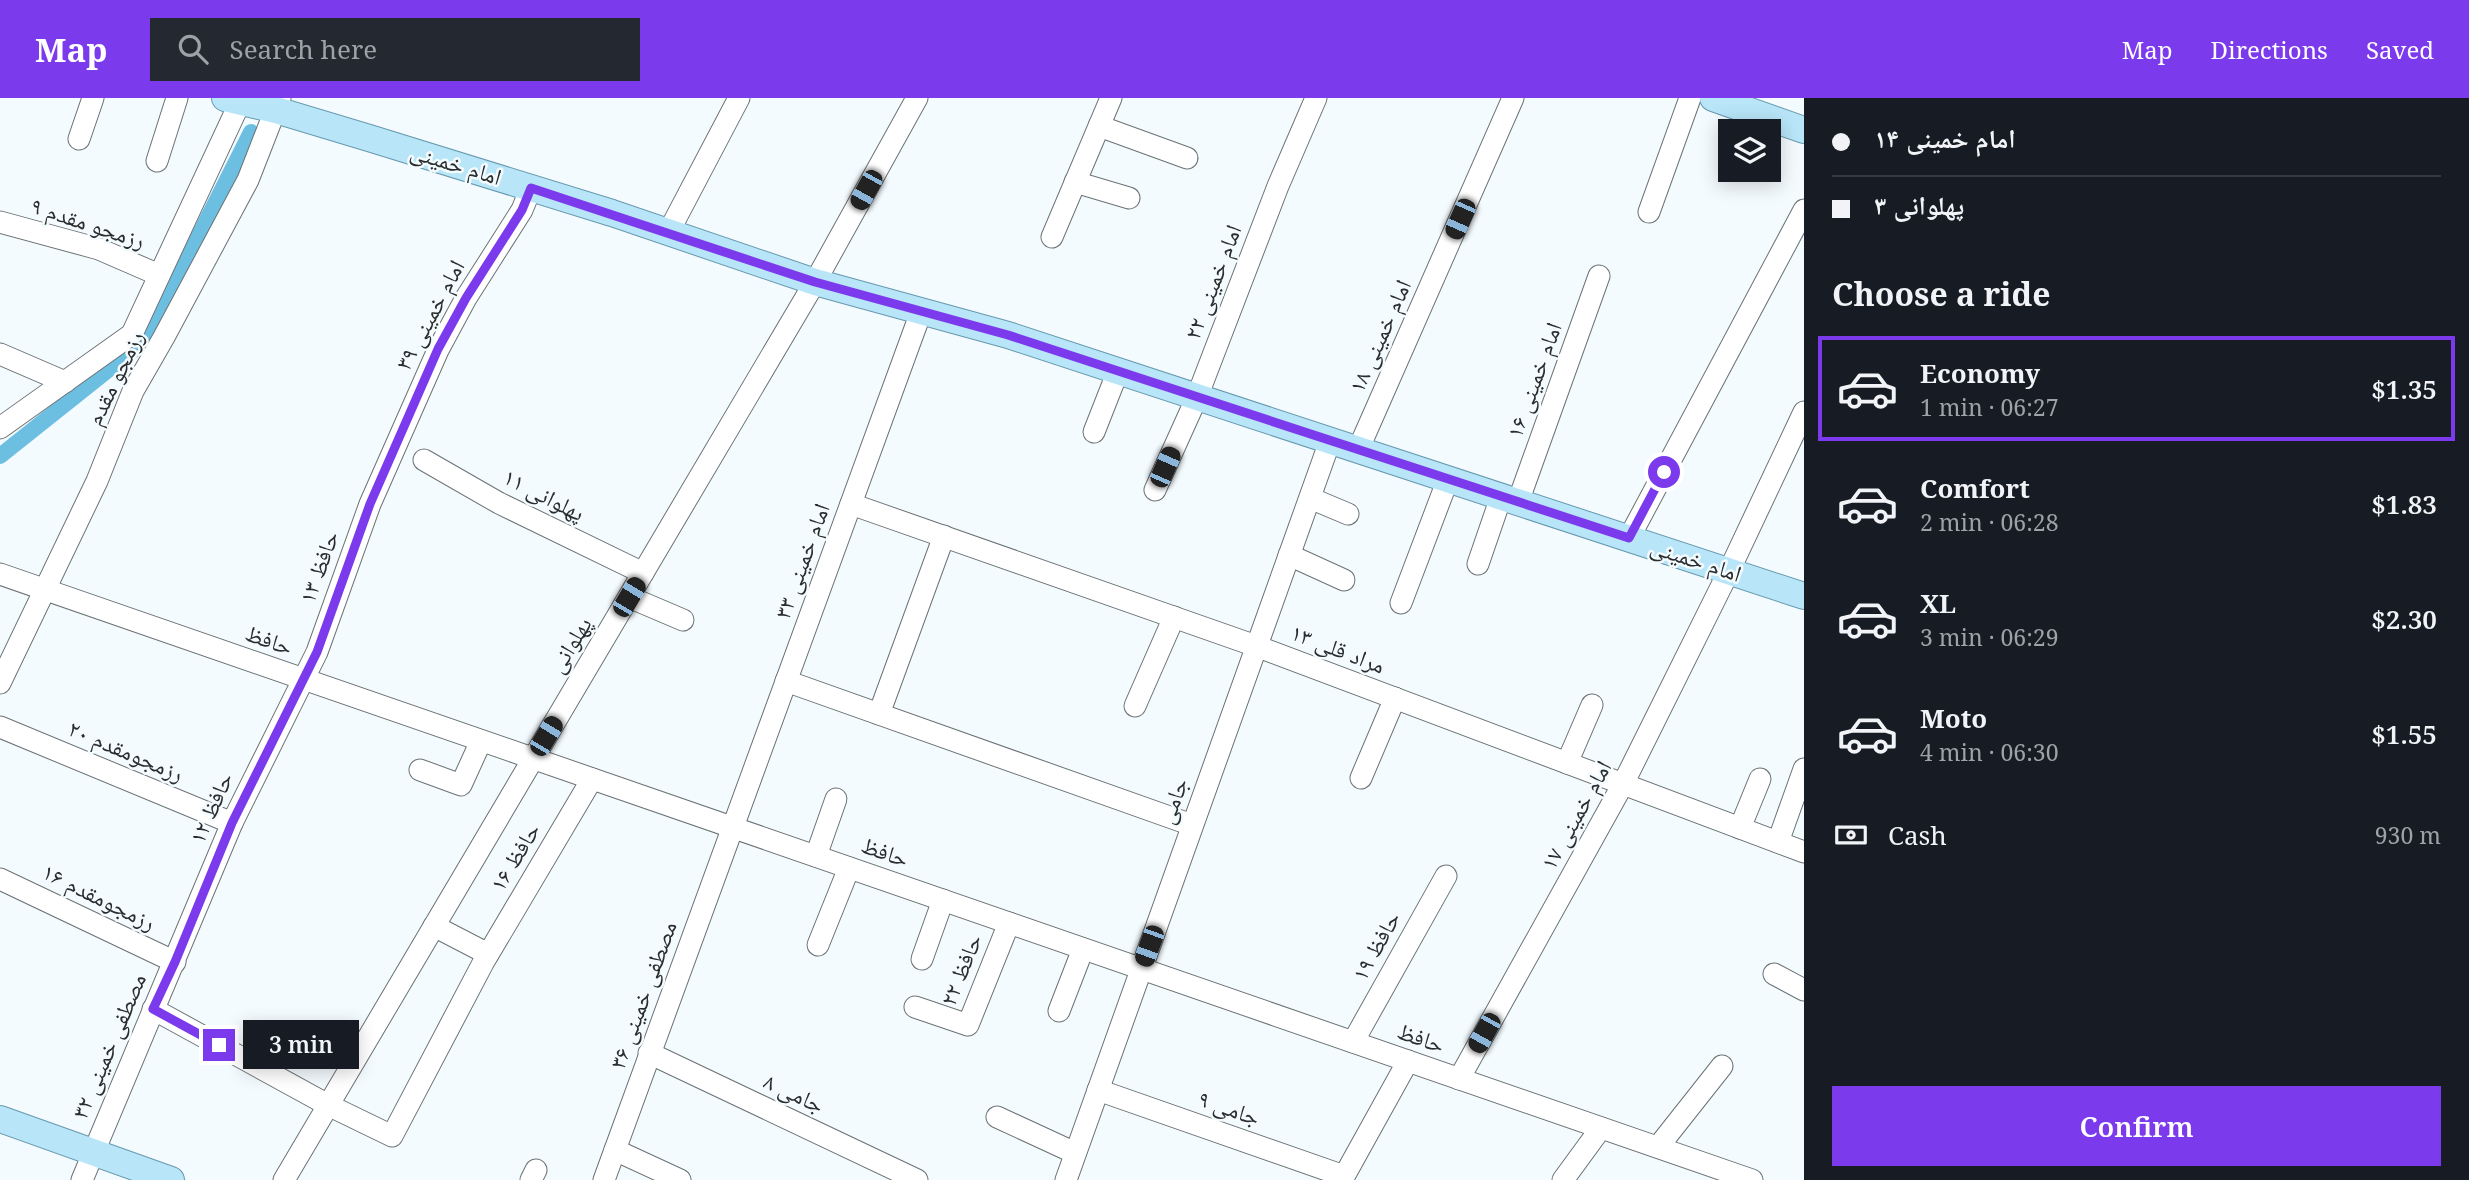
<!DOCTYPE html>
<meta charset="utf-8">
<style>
:root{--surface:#171b24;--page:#242831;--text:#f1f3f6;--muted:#9ea1a6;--line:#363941;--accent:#7c3aed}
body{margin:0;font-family:"Noto Serif","Noto Naskh Arabic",serif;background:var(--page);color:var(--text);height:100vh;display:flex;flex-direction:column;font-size:26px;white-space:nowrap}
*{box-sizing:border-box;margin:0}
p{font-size:23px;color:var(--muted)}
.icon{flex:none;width:38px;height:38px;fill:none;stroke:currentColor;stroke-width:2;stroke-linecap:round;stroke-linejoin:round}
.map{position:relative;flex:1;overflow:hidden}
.side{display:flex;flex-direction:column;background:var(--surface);width:665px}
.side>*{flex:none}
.top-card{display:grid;align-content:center;height:154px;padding:0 28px;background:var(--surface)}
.buttons{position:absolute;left:1718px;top:21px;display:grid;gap:14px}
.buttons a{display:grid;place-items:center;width:63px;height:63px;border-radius:0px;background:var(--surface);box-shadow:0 4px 18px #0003;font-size:35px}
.end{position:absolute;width:32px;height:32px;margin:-16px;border:9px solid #7c3aed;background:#fff;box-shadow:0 0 0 4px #fff}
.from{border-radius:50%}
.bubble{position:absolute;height:49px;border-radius:0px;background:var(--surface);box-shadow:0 4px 18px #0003;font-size:23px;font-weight:600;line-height:49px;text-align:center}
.car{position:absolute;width:21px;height:42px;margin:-21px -10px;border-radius:9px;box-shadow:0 0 5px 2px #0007;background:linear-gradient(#222 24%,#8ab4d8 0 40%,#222 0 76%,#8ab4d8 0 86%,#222 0)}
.top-card b{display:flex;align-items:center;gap:24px;height:66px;font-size:26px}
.top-card b+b{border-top:2px solid var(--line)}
.top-card i{width:18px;height:18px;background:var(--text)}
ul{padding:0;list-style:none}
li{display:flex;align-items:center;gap:21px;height:105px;margin:0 14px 10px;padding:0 14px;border:4px solid transparent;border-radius:0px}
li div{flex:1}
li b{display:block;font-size:26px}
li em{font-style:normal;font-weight:600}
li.selected{border-color:var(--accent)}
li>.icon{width:63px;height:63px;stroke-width:1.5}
h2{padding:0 28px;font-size:32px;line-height:84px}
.pay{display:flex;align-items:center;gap:18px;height:77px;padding:0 28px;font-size:26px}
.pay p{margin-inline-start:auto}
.primary-button{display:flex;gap:14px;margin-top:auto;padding:14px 28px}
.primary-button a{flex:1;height:80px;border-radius:0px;background:var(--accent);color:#fff;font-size:28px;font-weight:600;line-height:80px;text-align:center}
header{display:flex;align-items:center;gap:42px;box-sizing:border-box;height:98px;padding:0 35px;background:var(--accent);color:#fff}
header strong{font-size:33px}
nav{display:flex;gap:38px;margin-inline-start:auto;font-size:24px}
.search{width:490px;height:63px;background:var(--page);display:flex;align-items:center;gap:18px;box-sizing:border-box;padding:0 24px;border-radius:0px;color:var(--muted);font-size:26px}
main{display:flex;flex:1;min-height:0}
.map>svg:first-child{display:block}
</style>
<header>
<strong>Map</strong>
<div class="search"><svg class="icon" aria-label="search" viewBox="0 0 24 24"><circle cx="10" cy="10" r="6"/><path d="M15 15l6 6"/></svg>Search here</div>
<nav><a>Map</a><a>Directions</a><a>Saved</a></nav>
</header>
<main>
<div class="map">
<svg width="1804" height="1082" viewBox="0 0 1804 1082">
<rect width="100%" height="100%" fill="#f4fbfe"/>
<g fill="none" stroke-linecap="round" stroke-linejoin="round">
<polyline stroke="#6dbfe2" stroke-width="16" points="0,358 147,241 251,34"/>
<g stroke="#6b7275" stroke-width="23">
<g id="minor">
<polyline points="1099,28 1187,60"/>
<polyline points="79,41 93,0"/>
<polyline points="157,63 177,0"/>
<polyline points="1075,84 1129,100"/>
<polyline points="1649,114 1690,0"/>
<polyline points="0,124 99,151 159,177"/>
<polyline points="668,135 739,0"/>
<polyline points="1052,139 1111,0"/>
<polyline points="0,256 65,284"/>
<polyline points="0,330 132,236 242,0"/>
<polyline points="1094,334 1118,273"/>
<polyline points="1358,352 1513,0"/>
<polyline points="424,362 499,405 643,475"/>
<polyline points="1155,392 1197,299 1278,88 1316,0"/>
<polyline points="1310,400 1348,416"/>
<polyline points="1518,404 1599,178"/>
<polyline points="851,406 1256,548 1804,754"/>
<polyline points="1629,440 1804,112"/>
<polyline points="1289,457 1344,482"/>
<polyline points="1478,466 1501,399"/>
<polyline points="0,476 1752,1082"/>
<polyline points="629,499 683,522"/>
<polyline points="1401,505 1448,381"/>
<polyline points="786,583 1192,727"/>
<polyline points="0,585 97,383 133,293 164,239 248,82 280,0"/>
<polyline points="1135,608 1174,519"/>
<polyline points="879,616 944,438"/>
<polyline points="0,629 232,725"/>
<polyline points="1567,665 1592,607"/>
<polyline points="420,672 461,687 481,643"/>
<polyline points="1361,680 1395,600"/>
<polyline points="1740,730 1760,681"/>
<polyline points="1778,744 1804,671"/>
<polyline points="816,758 836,701"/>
<polyline points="0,781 175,864"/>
<polyline points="434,828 488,856"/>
<polyline points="818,847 849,770"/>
<polyline points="922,861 943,802"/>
<polyline points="1774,876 1804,892"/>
<polyline points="915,909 968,927 1009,825"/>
<polyline points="153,911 328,1007 392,1038 483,865 592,681"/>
<polyline points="1059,913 1083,851"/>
<polyline points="1353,944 1446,778"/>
<polyline points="649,955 917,1082"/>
<polyline points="1459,981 1623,686 1729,473 1804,314"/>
<polyline points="1098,992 1344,1078"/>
<polyline points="997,1019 1075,1055"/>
<polyline points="1658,1049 1722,968"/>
<polyline points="615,1052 680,1082"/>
<polyline points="82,1082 232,725 317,554 370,406 438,252 466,200 522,112 531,90"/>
<polyline points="284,1082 815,184 917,0"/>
<polyline points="531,1082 536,1072"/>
<polyline points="604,1082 921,214"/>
<polyline points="1066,1082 1330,343"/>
<polyline points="1342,1082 1408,963"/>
<polyline points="1563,1082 1601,1030"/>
</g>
</g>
<g stroke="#6799ae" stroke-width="28">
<g id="major">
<polyline points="225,0 276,12 369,40 612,115 815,184 1008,237 1804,498"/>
<polyline points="1713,0 1804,32"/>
<polyline points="0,1021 171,1082"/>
</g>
</g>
<use href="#minor" stroke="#fff" stroke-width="21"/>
<use href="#major" stroke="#b8e5f8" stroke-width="26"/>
</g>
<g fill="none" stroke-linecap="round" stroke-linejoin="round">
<polyline stroke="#7c3aed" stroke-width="9" points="219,947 153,911 175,864 232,725 317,554 370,406 438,251 466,200 522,112 531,90 815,184 1008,237 1629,440 1664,374"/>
</g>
<g text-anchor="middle" stroke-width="5" stroke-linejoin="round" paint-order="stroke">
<g font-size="23" fill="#2a2d2e" stroke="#f4fbfe">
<text transform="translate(456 66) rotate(17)" y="8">امام خمینی</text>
<text transform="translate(88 125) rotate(18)" y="8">رزمجو مقدم ۹</text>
<text transform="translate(1213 184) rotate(-69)" y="8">امام خمینی ۲۲</text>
<text transform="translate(430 217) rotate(-62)" y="8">امام خمینی ۳۹</text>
<text transform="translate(1380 238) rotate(-66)" y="8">امام خمینی ۱۸</text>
<text transform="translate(115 280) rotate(-64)" y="8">رزمجو مقدم</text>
<text transform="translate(1534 282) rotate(-70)" y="8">امام خمینی ۱۶</text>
<text transform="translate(544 397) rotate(27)" y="8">پهلوانی ۱۱</text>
<text transform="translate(1696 462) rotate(18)" y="8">امام خمینی</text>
<text transform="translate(802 463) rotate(-70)" y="8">امام خمینی ۳۳</text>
<text transform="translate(319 469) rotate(-70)" y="8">حافظ ۱۳</text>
<text transform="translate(269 542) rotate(19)" y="8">حافظ</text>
<text transform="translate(570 547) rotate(-59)" y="8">پهلوانی</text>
<text transform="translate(1338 551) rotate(21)" y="8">مراد قلی ۱۳</text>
<text transform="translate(126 653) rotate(23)" y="8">رزمجومقدم ۲۰</text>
<text transform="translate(1173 703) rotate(-70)" y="8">جامی</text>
<text transform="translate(211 710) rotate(-66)" y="8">حافظ ۱۲</text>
<text transform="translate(1576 717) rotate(-61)" y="8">امام خمینی ۱۷</text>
<text transform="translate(885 754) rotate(19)" y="8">حافظ</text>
<text transform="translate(515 759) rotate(-59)" y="8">حافظ ۱۶</text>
<text transform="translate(99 799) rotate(26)" y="8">رزمجومقدم ۱۶</text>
<text transform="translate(1376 848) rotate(-61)" y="8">حافظ ۱۹</text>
<text transform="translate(961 872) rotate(-68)" y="8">حافظ ۲۲</text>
<text transform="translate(643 897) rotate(-70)" y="8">مصطفی خمینی ۳۶</text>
<text transform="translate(1421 940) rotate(19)" y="8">حافظ</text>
<text transform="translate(109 948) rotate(-67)" y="8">مصطفی خمینی ۳۲</text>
<text transform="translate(794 995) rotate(25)" y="8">جامی ۸</text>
<text transform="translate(1229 1010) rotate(19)" y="8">جامی ۹</text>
</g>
</g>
</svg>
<div class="buttons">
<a><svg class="icon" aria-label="layers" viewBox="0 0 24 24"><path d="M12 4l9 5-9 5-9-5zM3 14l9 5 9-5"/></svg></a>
</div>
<i class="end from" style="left:1664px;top:374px"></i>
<i class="end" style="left:219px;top:947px"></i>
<div class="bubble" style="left:243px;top:922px;width:116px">3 min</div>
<i class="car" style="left:866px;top:92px;rotate:209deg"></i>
<i class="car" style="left:1460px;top:121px;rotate:204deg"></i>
<i class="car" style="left:1165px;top:369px;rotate:24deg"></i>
<i class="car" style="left:629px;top:499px;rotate:31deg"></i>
<i class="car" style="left:546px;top:638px;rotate:31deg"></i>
<i class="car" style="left:1149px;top:848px;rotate:200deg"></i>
<i class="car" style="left:1484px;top:935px;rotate:209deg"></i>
</div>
<section class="side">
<div class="top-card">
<b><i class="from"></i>امام خمینی ۱۴</b>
<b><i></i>پهلوانی ۳</b>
</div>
<h2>Choose a ride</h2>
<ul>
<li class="selected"><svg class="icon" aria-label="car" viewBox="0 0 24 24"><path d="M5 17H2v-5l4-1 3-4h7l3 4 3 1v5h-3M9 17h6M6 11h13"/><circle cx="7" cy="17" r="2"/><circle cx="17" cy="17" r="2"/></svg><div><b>Economy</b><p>1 min · 06:27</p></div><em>$1.35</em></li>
<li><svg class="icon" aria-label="car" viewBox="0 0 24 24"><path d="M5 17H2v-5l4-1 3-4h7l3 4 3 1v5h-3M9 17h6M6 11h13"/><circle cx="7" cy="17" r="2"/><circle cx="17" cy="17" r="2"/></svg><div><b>Comfort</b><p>2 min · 06:28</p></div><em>$1.83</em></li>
<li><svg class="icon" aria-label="car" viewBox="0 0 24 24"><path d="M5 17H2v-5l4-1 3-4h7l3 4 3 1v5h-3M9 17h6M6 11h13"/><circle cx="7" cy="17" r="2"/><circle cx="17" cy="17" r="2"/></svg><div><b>XL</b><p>3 min · 06:29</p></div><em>$2.30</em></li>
<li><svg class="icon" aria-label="car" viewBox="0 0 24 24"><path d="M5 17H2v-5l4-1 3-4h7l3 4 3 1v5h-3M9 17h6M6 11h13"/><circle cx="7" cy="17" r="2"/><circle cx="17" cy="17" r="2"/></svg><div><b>Moto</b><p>4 min · 06:30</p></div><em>$1.55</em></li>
</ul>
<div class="pay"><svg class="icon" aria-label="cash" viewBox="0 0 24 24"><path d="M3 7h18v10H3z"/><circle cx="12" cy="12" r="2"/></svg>Cash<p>930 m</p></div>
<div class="primary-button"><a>Confirm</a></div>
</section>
</main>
